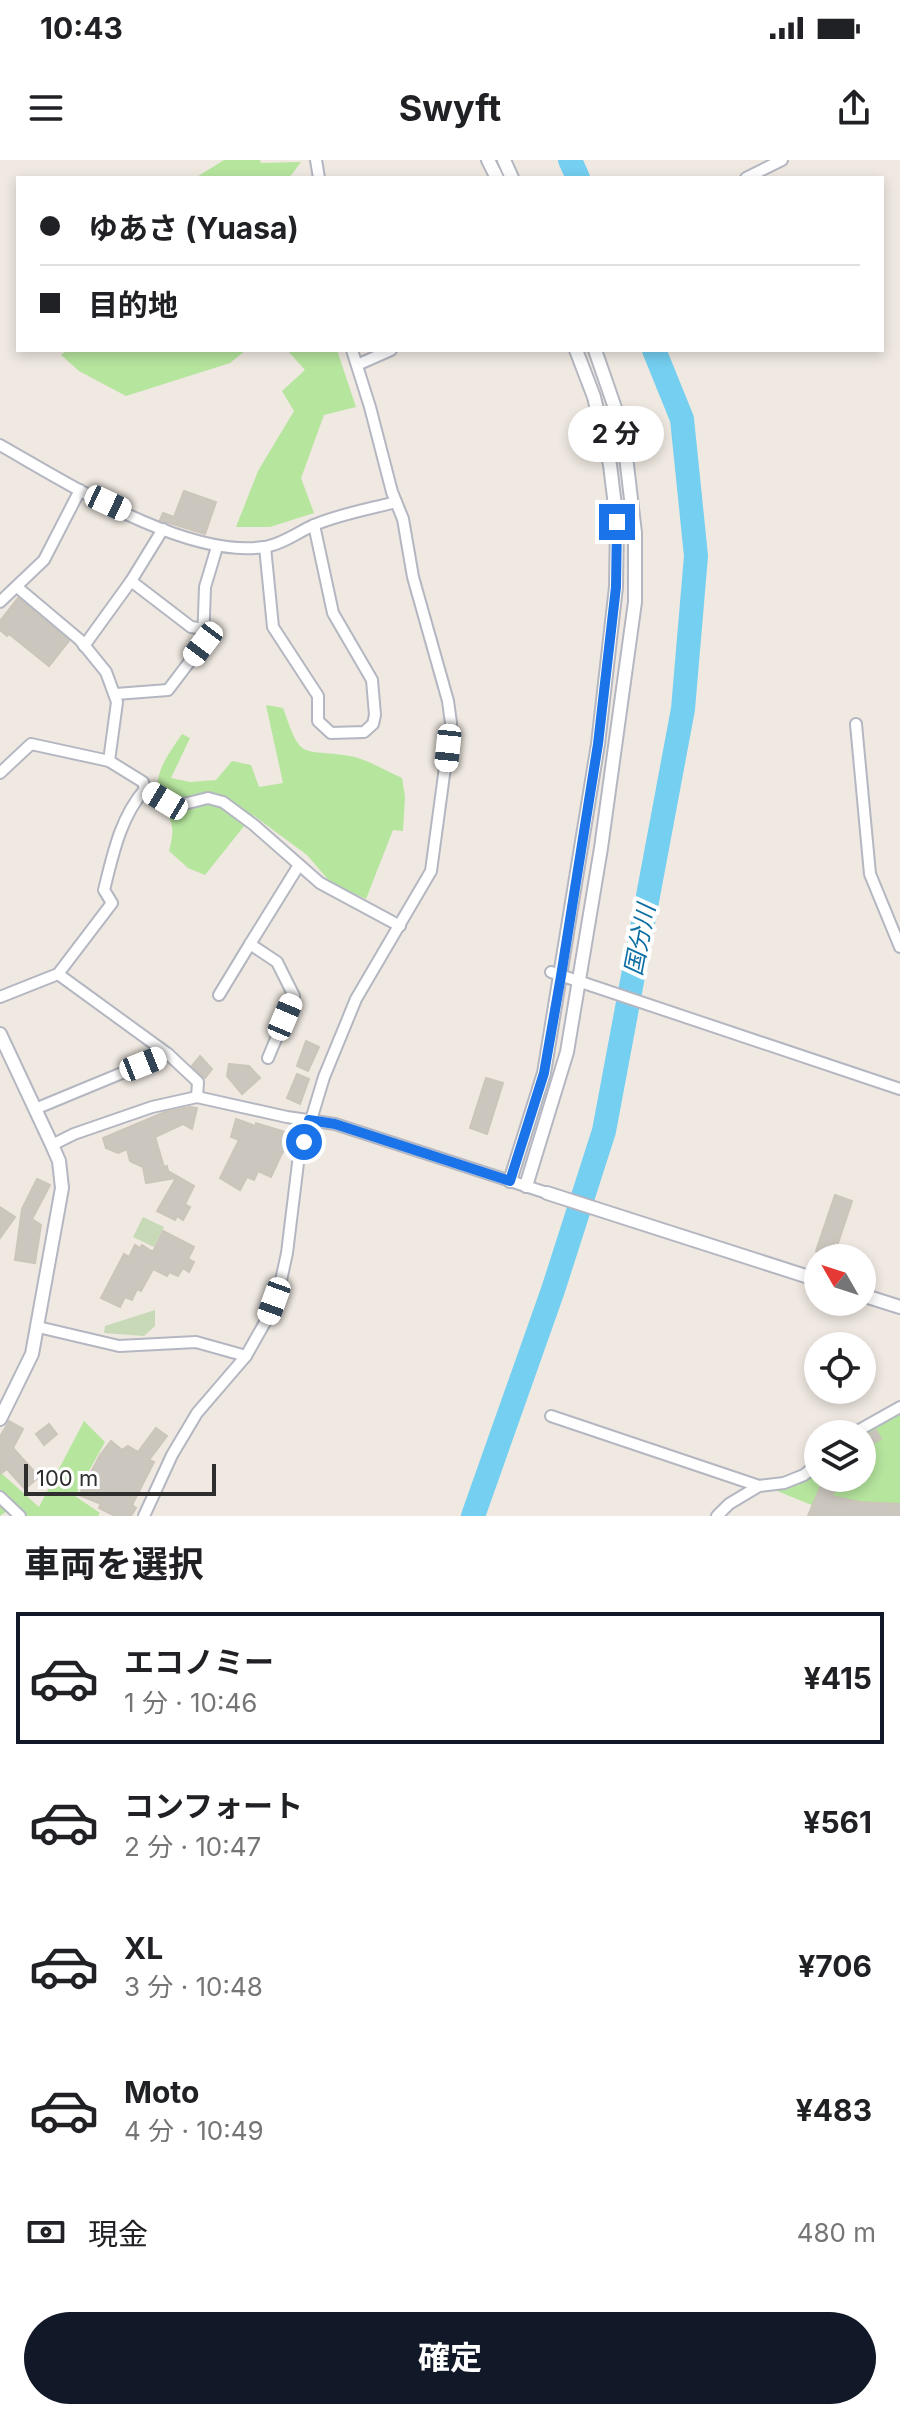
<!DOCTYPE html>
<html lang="ja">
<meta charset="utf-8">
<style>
:root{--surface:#fff;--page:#f2f2f2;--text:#202124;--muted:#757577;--line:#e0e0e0;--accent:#111827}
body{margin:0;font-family:Inter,"Noto Sans JP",sans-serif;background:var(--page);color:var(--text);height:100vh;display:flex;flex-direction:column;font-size:30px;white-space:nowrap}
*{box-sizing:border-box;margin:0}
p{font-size:26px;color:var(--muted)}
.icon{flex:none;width:44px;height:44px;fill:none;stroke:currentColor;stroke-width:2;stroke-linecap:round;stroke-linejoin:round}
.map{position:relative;height:1356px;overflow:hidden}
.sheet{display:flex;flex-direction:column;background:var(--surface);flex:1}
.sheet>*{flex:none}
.hud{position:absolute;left:16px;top:16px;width:868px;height:176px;border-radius:0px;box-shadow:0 4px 12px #0003;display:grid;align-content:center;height:176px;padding:0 24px;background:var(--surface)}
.needle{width:52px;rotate:309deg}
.tools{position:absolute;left:804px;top:1084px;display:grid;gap:16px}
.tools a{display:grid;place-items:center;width:72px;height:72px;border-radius:50%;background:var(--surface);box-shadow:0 4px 12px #0003;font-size:40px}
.scale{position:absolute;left:24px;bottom:20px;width:192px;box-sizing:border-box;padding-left:8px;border:4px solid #2e2e2e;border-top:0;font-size:22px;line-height:28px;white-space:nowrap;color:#2e2e2e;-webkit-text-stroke:6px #fff;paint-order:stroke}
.end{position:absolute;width:36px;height:36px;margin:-18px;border:10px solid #1a73e8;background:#fff;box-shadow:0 0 0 4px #fff}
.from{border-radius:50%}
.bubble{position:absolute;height:56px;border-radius:28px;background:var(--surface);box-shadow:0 4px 12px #0003;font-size:26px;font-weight:700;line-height:56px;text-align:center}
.car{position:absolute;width:24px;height:48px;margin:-24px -12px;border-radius:10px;box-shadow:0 0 6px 2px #0007;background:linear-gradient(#fff 24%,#345 0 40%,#fff 0 76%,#345 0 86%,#fff 0)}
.hud b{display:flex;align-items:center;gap:28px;height:76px;font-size:30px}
.hud b+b{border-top:2px solid var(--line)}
.hud i{width:20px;height:20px;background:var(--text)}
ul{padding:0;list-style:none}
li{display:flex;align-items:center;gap:24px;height:132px;margin:0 16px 12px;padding:0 8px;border:4px solid transparent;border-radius:0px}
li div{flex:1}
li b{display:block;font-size:30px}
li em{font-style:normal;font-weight:700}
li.on{border-color:var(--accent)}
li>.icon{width:72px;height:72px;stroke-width:1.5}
h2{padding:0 24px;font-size:36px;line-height:96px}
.pay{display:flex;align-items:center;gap:20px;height:88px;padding:0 24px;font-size:30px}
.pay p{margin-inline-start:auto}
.button{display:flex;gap:16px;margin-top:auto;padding:16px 24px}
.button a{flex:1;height:92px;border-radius:48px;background:var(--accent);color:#fff;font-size:32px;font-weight:700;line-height:92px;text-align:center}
.status{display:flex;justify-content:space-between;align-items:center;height:56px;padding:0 40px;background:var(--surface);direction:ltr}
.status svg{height:22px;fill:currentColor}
header{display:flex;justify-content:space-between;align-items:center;height:104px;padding:0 24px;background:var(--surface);font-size:36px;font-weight:700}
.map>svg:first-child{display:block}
</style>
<div class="status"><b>10:43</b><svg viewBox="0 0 49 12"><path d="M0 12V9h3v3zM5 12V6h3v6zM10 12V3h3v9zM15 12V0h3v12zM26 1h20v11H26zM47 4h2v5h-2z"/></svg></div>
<header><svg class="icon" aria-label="menu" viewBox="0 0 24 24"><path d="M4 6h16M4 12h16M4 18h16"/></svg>Swyft<svg class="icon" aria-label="share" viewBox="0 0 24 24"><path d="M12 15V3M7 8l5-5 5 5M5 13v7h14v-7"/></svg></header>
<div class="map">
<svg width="900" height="1356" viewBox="0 0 900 1356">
<rect width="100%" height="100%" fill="#efe9e1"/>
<g fill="#b6e59e">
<polygon points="224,0 260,0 261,3 301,2 289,18 195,18"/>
<polygon points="67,190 246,190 230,203 126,236 79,211 61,195"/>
<polygon points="287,190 337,190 356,247 324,255 301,318 314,353 270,367 236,367 258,311 294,251 282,231 305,210"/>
<path d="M 266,545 L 283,548 C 302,602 299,588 350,596 C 367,599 386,611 402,618 L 405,637 L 403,671 L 393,670 L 366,739 L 331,723 L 307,695 L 253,655 L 205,715 L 188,708 L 169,691 C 179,654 164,661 158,631 C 154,612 172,589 182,574 L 190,578 L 171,618 L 190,622 L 216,620 L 232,601 L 251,605 L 259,627 L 283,623 Z"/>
<polygon points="900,1252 900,1356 834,1354 772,1329 818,1307 818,1318 862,1318 862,1274"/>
<polygon points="84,1261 105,1282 75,1336 100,1353 98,1356 24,1356 14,1346 0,1356 0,1312 39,1347"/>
</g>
<g fill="#c8d9b8">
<polygon points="143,1057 164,1067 154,1087 133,1077"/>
<polygon points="155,1150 155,1166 144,1176 104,1173 105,1166"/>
</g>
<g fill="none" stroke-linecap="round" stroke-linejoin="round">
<g stroke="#75cff0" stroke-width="24">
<polyline points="570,0 578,18"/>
<polyline points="473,1356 553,1130 604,971 683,549 696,396 682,259 654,190"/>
</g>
</g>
<g fill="#cbc7bf" stroke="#cbc5ba" stroke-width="2">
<polygon points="184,331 216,342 205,374 160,360 163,353 174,357"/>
<polygon points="18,438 69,481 49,506 9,474 7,476 0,470 0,461"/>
<polygon points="306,881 319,887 308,911 297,906"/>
<polygon points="200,896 212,909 205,918 192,906"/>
<polygon points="229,904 249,906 260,918 242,934 227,916"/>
<polygon points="297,914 309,919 300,944 287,938"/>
<polygon points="486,918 503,923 487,974 470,968"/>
<polygon points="190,947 197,948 192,969 183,964 155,977 164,1007 167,1006 168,1011 194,1026 185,1044 190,1047 183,1060 177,1056 175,1060 157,1051 176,1018 146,1023 143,1007 130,1001 127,989 118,993 106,988 103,978 165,952"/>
<polygon points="236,959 256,966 256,963 298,976 292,994 283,991 271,1017 258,1011 254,1020 247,1017 240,1030 220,1018 239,980 231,977"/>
<polygon points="37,1019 50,1025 32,1059 41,1065 35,1103 15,1100 22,1049"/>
<polygon points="835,1035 852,1041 838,1083 835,1082 831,1095 816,1091"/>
<polygon points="0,1047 15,1057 0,1078"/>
<polygon points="163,1071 194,1087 188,1099 194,1102 189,1112 183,1108 178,1116 169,1112 167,1116 153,1109 141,1131 137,1129 132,1140 125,1137 120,1147 101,1138 124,1094 129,1097 135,1085 140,1088 142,1085 153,1092"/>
<polygon points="9,1261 23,1269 13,1288 39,1317 25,1329 7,1309 0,1314 0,1277"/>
<polygon points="49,1264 57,1274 44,1285 36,1274"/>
<polygon points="156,1268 167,1276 149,1300 154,1302 132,1345 136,1348 131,1356 115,1356 99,1348 101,1344 79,1335 100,1295 111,1281 122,1290 128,1286 138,1292"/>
<polygon points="876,1270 881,1279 862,1290 862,1278"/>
<polygon points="824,1318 845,1318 831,1336 860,1342 900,1344 900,1356 808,1356"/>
</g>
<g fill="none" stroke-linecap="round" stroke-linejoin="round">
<g stroke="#b4b7c1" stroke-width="14">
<g id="minor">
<polyline points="316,0 319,18"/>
<polyline points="746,18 782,0"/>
<polyline points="357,205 391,190"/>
<path d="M 0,285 C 67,323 186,399 264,387 C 281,385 298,372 314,365 C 340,354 369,349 396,342"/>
<polyline points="163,369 131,421 191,467 205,469"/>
<polyline points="265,387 273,467 318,536 318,561 331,573 364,572 373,564 375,555 372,520 333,453 314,365"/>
<polyline points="0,442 44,400 80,330"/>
<polyline points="84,486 131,421"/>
<polyline points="116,534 168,530 203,484 205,427 217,387"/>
<polyline points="856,564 870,714 900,787"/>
<polyline points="0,613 31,584 109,601"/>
<polyline points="145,629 165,641 184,644 208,638 223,642 254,665 320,723 400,766"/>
<polyline points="250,784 299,705"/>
<polyline points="551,812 900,929"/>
<polyline points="58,814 168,894 198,922 197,937"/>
<polyline points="219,835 250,784 277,802 294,836 268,898"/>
<path d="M 0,837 L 58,814 L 112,743 L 104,730 C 113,694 120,658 145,629 L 143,622 L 109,601 L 117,542 L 106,512 L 80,480 L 17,427"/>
<polyline points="35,949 168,894"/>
<polyline points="52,985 74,974 152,947 197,937 287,957 335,964 547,1033"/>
<polyline points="38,1167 119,1186 196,1182 246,1196"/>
<polyline points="551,1256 759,1326"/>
<polyline points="852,1274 900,1247"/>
<polyline points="0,1337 20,1356"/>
<polyline points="144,1356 172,1295 197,1253 246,1196 268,1157 280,1125 287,1093 298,1003 324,917 356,839 431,711 451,563 448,541 413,417 403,359 392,332 370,247 352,190"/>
<polyline points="717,1356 729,1344 759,1326 784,1323 804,1315 818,1303"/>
</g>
</g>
<g stroke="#b4b7c1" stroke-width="16">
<g id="tertiary">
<polyline points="488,0 497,18"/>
<polyline points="504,0 512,18"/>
<polyline points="0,874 52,985 59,1001 62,1028 32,1194 0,1259"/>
<polyline points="510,1021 544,913 598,584 616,427 617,362 610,305 594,237 576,190"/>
<polyline points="526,1026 567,892 601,688 635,442 635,373 623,271 595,190"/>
<polyline points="547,1033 818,1120"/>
<polyline points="862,1135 900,1147"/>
</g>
</g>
<use href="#minor" stroke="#fff" stroke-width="10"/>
<use href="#tertiary" stroke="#fff" stroke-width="12"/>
</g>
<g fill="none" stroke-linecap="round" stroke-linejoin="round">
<polyline stroke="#1a73e8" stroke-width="10" points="304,982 309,960 335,964 510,1021 544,913 561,816 598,584 616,427 617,362"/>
</g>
<g text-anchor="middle" stroke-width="8" stroke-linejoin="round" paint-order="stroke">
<g font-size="24" font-style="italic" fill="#0d6fa3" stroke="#fff">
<text transform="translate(640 780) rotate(-79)" y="8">国分川</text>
</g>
</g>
</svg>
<div class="tools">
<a><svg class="needle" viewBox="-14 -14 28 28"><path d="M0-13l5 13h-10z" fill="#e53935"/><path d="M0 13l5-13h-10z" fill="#757577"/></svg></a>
<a><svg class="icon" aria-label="locate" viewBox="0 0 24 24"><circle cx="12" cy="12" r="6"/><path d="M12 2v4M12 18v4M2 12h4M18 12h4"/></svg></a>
<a><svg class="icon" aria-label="layers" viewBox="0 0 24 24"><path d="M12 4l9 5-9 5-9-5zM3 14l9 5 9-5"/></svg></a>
</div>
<div class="scale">100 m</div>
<i class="end from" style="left:304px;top:982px"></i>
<i class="end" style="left:617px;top:362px"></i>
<div class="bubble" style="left:568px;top:246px;width:96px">2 分</div>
<i class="car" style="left:108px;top:343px;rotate:115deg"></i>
<i class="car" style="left:203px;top:484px;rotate:217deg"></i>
<i class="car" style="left:448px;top:588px;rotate:186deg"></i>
<i class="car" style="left:165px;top:641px;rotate:301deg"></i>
<i class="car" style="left:285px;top:857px;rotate:23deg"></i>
<i class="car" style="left:143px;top:904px;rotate:68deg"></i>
<i class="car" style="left:274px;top:1141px;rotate:200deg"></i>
<div class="hud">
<b><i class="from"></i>ゆあさ (Yuasa)</b>
<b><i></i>目的地</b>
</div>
</div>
<section class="sheet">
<h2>車両を選択</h2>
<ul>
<li class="on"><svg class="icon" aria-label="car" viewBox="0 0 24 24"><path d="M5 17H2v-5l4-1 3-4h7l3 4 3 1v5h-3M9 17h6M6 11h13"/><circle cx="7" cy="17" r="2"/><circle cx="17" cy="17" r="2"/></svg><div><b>エコノミー</b><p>1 分 · 10:46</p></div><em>¥415</em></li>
<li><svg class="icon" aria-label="car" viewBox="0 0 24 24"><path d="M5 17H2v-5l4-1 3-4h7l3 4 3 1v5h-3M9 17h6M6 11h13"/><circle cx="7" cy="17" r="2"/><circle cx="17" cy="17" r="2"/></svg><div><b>コンフォート</b><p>2 分 · 10:47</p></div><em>¥561</em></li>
<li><svg class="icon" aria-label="car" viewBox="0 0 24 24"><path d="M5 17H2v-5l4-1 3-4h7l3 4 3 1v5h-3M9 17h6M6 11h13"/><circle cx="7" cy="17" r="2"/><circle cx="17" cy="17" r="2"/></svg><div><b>XL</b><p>3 分 · 10:48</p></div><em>¥706</em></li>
<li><svg class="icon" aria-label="car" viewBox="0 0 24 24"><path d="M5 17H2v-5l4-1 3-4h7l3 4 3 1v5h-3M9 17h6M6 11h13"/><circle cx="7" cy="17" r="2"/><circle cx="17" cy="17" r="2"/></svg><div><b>Moto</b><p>4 分 · 10:49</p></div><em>¥483</em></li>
</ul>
<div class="pay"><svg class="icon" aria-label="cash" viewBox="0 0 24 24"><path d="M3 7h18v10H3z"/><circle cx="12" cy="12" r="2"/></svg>現金<p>480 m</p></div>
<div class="button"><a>確定</a></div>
</section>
